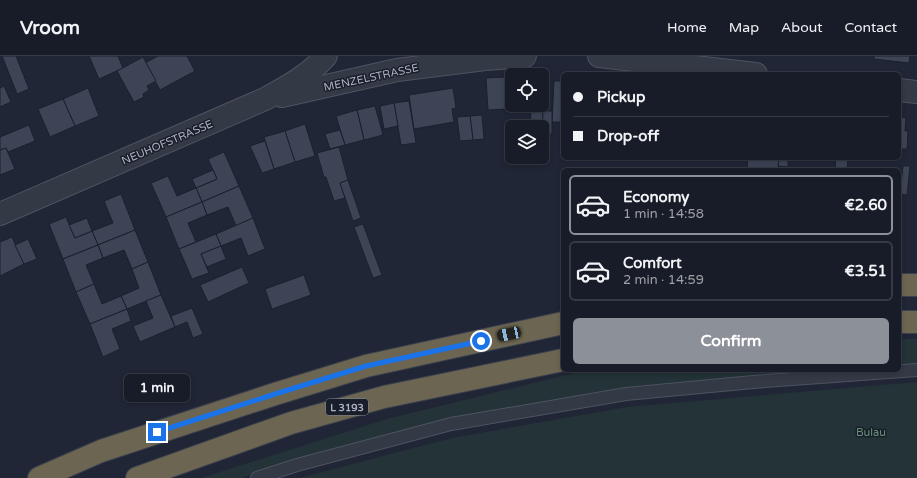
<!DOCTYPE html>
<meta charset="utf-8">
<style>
:root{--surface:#181c28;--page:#212530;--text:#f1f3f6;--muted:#9fa1a8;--line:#363a45;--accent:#8c9099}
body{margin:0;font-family:"Varela Round",sans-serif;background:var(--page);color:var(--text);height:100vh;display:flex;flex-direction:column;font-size:15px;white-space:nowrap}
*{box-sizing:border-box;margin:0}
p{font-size:13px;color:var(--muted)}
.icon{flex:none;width:22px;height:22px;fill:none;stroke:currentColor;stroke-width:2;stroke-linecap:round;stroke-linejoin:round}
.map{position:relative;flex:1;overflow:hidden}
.sheet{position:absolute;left:561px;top:112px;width:340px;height:204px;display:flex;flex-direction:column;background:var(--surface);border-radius:6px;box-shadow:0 2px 6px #0003,0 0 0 1px var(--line)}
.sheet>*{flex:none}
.hud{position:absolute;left:561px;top:16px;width:340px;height:88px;border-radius:6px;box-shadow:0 2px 6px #0003,0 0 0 1px var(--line);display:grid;align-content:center;height:88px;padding:0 12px;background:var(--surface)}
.tools{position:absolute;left:505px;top:12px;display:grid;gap:8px}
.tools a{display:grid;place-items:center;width:44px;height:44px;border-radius:6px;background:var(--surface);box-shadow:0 2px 6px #0003,0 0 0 1px var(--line);font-size:20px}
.end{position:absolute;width:18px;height:18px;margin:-9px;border:5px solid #1a73e8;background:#fff;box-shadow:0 0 0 2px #fff}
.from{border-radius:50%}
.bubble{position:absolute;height:28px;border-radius:6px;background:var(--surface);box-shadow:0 2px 6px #0003,0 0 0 1px var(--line);font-size:13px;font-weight:700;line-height:28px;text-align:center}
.car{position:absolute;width:12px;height:24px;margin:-12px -6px;border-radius:5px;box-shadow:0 0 3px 1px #0007;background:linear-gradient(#222 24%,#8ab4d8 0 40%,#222 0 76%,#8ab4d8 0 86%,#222 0)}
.hud b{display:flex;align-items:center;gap:14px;height:38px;font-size:15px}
.hud b+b{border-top:1px solid var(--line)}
.hud i{width:10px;height:10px;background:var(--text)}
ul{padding:7px 0 0;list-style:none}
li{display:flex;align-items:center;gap:12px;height:60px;margin:0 8px 6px;padding:0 4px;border:2px solid var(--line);border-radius:6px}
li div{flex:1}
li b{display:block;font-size:15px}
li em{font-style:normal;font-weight:700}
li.active{border-color:var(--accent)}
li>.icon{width:36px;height:36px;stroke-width:1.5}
.action{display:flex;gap:8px;margin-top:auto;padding:8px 12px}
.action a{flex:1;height:46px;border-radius:6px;background:var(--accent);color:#fff;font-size:16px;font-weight:700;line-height:46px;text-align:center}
header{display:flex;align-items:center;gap:24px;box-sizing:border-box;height:56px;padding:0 20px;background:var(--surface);border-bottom:1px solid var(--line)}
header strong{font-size:19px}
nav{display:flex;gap:22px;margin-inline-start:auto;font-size:14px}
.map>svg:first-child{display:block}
</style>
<header>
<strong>Vroom</strong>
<nav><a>Home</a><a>Map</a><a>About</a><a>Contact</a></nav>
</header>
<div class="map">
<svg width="917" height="422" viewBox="0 0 917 422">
<rect width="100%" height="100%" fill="#202636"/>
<g fill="#233338">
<polygon points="899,283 917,283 917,309 899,311"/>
<polygon points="587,314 846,314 754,320 625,331 450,363 296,404 242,422 201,422 387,363"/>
<polygon points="917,326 917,422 299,422 452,382 627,351"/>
</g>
<g fill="#3c4456" stroke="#1b202d">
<polygon points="2,0 16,0 29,33 17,38"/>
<polygon points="89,0 118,0 123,12 99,23"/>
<polygon points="158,0 187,0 195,15 160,34 145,7"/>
<polygon points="874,0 910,0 909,7 874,3"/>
<polygon points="143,1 156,25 147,30 149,34 143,38 144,41 134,46 117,15"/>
<polygon points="512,20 512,49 528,49 528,53 508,53 506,21"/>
<polygon points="506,21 508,53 488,54 486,22"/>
<polygon points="554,25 563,25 563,66 552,66"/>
<polygon points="4,30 11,46 0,51 0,32"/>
<polygon points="88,32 99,60 75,70 63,43"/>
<polygon points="453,32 456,52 452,53 454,66 414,73 409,39"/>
<polygon points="63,43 75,70 50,81 38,53"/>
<polygon points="409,45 416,87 401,89 394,47"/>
<polygon points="394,47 398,70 384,73 380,50"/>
<polygon points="375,50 383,79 364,84 357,54"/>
<polygon points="357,54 364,84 345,89 336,60"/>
<polygon points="531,55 543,55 542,81 542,71 530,71"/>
<polygon points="543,55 552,55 552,78 542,78"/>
<polygon points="482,59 484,83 473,84 470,60"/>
<polygon points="470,60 473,84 460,85 457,61"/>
<polygon points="899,61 906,62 905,75 908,75 907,93 902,93 902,99 899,98"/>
<polygon points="305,68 315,100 295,106 285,75"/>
<polygon points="29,69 35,85 8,96 6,92 0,94 0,81"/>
<polygon points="340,74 345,89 330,93 325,78"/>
<polygon points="285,75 295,106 274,113 264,81"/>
<polygon points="265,85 274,113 262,117 250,90"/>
<polygon points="339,91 348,124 340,127 345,142 334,145 326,121 324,121 317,97"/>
<polygon points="6,92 15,113 0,119 0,94"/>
<polygon points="224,96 239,130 202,146 196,132 217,123 208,103"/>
<polygon points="748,102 779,102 778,114 747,114"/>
<polygon points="779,102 788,102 788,111 778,110"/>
<polygon points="836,102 848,102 847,114 835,114"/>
<polygon points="903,110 910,110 907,139 900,138"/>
<polygon points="213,114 217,123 196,132 192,123"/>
<polygon points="168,120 177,140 196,132 202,146 166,161 151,127"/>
<polygon points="348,124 361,162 353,165 340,127"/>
<polygon points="239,130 253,162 236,170 228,151 207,159 202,146"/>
<polygon points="121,138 135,174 98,189 92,175 113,167 104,145"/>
<polygon points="202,146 207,159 188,167 196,186 179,193 166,161"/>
<polygon points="66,161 75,182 92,175 98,189 63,203 49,168"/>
<polygon points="87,162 92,175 75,182 69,169"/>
<polygon points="253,162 265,193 248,200 241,182 221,190 216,178"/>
<polygon points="363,168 382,219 373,222 354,171"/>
<polygon points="135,174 148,206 132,213 124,194 103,202 98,189"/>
<polygon points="216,178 221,190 201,198 209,217 192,223 179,193"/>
<polygon points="12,181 24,208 0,220 0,186"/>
<polygon points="28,183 37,203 24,208 15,189"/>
<polygon points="98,189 103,202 86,209 94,228 76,236 63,203"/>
<polygon points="221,190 226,203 207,211 201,198"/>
<polygon points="148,206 161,239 127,253 121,240 139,232 132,213"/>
<polygon points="242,211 249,227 208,246 200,229"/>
<polygon points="304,219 311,239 272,253 265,233"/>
<polygon points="94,228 102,248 121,240 127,253 90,268 76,236"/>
<polygon points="161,239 175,271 140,286 133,270 153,262 146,245"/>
<polygon points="192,252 203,278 193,282 187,266 175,271 171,260"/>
<polygon points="127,253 131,265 112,273 120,293 103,301 90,268"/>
</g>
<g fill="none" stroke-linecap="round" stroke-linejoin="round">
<g stroke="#4e5361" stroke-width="14">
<polyline id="lane" points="257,422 297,409 451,368 626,338 753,326 917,314"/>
</g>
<g stroke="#4e5361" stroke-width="24">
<g id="street">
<polyline points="599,0 756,18"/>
<polyline points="899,34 917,36"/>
<polyline points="282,40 397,14 485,3 525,0"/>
<path d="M 0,158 L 265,43 C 287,31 309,19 326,0"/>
</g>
</g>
<g stroke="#3b404e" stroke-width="24">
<g id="highway">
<polyline points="899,229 917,229"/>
<polyline points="899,266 917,266"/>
<polyline points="39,422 101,395 275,338 366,310 563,267"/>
<polyline points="137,422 291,367 384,341 563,304"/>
</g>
</g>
<use href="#lane" stroke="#343946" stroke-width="12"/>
<use href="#street" stroke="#343946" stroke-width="22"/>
<use href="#highway" stroke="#6c6551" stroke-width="22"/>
</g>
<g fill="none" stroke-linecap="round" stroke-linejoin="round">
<polyline stroke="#1a73e8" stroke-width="5" points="157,376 275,338 366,310 481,285"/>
</g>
<g text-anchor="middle" stroke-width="3" stroke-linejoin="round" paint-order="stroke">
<rect fill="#191e2b" stroke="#818695" stroke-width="1" x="326" y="343" width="42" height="16" rx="3"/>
<g font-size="10" font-weight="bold" fill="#aeb3c3">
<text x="347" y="355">L 3193</text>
</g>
<g font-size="11" fill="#aeb3c3" stroke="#191e2b">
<text transform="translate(371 21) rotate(-12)" y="4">MENZELSTRASSE</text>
<text transform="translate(167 86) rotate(-23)" y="4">NEUHOFSTRASSE</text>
</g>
<g font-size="11" fill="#679277" stroke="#191e2b">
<text x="871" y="380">Bulau</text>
</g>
</g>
</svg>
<div class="tools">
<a><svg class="icon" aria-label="locate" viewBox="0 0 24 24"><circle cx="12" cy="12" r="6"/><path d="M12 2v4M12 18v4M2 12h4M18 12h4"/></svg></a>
<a><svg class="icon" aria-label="layers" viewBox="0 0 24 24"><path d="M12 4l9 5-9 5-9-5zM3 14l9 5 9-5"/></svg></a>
</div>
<i class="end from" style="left:481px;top:285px"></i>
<i class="end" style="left:157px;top:376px"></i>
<div class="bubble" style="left:124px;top:318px;width:66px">1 min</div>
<i class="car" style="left:509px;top:278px;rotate:258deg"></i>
<div class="hud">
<b><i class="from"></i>Pickup</b>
<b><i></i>Drop-off</b>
</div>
<section class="sheet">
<ul>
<li class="active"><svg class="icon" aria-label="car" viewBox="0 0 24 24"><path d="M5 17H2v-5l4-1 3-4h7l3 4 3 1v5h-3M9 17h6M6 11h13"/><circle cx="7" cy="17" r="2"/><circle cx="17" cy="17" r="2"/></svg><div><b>Economy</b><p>1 min · 14:58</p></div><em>€2.60</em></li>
<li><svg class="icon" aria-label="car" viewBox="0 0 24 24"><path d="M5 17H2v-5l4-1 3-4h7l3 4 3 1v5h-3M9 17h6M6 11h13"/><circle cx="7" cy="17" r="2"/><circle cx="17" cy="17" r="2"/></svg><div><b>Comfort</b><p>2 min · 14:59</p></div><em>€3.51</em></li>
</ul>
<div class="action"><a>Confirm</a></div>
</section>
</div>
